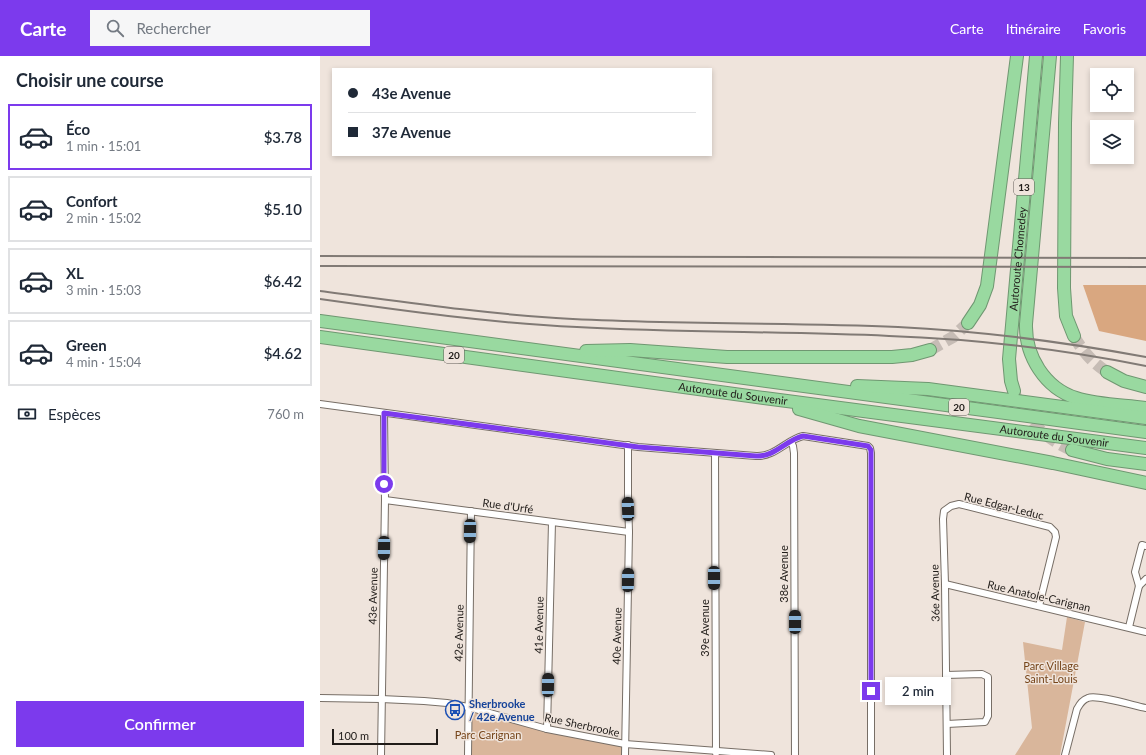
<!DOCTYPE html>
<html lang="fr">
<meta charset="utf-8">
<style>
:root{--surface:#fff;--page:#f6f6f7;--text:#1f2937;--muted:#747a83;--line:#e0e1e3;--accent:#7c3aed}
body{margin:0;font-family:Lato,sans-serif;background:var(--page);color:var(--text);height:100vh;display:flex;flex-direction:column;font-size:15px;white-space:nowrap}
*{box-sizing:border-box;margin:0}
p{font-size:13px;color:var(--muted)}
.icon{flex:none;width:22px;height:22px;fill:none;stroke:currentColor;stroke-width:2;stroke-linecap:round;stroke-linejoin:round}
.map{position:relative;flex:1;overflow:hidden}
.side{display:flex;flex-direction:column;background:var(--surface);width:320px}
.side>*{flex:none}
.banner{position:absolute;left:12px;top:12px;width:380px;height:88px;border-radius:0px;box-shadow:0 2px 6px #0003;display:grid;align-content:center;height:88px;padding:0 16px;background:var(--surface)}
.controls{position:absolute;left:770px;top:12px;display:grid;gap:8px}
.controls a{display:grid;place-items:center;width:44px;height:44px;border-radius:0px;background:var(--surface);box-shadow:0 2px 6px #0003;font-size:20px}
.scale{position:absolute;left:12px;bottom:10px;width:106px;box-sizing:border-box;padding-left:4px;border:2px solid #201c19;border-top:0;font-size:11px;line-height:14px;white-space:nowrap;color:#201c19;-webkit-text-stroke:3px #efe4dc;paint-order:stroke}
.end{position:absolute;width:18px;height:18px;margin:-9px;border:5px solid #7c3aed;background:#fff;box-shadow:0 0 0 2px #fff}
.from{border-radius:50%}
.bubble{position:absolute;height:28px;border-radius:0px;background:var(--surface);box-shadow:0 2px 6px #0003;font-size:13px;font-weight:600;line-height:28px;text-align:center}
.car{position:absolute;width:12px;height:24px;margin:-12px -6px;border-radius:5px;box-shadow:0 0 3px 1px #0007;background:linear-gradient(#222 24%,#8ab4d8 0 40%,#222 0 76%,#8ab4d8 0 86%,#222 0)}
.banner b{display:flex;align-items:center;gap:14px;height:38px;font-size:15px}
.banner b+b{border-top:1px solid var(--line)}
.banner i{width:10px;height:10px;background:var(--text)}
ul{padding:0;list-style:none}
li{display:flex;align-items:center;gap:12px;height:66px;margin:0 8px 6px;padding:0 8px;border:2px solid var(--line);border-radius:0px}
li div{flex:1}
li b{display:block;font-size:15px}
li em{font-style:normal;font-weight:600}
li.current{border-color:var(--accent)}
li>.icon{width:36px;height:36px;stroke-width:1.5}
h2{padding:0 16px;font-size:18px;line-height:48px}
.pay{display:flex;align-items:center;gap:10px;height:44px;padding:0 16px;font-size:15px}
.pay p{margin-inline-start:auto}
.primary-button{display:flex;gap:8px;margin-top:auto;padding:8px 16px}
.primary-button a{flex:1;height:46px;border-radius:0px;background:var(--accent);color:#fff;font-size:16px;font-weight:600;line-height:46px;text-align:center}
header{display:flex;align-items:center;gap:24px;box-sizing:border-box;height:56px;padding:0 20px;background:var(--accent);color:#fff}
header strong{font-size:19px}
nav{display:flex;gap:22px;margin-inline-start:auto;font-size:14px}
.search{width:280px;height:36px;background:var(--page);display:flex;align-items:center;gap:10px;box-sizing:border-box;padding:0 14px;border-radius:0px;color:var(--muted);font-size:15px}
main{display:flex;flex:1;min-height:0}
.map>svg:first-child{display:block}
</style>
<header>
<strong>Carte</strong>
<div class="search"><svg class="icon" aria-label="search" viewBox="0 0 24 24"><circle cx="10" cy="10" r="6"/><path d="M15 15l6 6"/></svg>Rechercher</div>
<nav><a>Carte</a><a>Itinéraire</a><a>Favoris</a></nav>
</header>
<main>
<section class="side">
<h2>Choisir une course</h2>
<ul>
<li class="current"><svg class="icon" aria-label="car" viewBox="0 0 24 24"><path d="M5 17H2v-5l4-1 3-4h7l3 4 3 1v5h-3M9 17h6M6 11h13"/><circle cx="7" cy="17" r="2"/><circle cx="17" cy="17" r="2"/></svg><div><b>Éco</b><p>1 min · 15:01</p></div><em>$3.78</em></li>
<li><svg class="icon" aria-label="car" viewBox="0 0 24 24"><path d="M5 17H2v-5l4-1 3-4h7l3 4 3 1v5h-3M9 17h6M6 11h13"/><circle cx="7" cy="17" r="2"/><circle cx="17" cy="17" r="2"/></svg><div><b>Confort</b><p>2 min · 15:02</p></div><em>$5.10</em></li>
<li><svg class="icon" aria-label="car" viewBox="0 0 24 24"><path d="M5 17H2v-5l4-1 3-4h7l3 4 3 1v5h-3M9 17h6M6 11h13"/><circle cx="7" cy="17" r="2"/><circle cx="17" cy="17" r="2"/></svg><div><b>XL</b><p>3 min · 15:03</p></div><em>$6.42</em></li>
<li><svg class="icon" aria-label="car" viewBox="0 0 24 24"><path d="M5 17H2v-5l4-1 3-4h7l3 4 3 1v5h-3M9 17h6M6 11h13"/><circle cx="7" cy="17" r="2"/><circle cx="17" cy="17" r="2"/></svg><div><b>Green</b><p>4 min · 15:04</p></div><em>$4.62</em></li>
</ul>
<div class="pay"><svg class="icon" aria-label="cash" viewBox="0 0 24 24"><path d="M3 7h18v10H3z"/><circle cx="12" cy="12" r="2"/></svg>Espèces<p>760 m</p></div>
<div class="primary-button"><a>Confirmer</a></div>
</section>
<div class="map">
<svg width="826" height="699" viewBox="0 0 826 699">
<rect width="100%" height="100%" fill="#efe4dc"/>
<g fill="#d9b69b">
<polygon points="747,561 765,566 740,699 695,699 712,672 703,586 742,594"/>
<polygon points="148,652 309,691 308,699 148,699"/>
</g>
<polygon fill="#d9a780" points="763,229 826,229 826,285 779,275"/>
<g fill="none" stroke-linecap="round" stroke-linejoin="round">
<g stroke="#c6bcb5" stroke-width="12" stroke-dasharray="12 6" stroke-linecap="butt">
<path d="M 754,280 C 762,295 773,307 787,316"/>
<polyline points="610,294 633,281 648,267"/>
<path d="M 694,336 C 705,364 726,383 752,394"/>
</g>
<g stroke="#776e66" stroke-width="8">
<g id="minor">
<path d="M 0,348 L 318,391 L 436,400 C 455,401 466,384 483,380 L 548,390 L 550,392 L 551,397 L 551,699"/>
<polyline points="471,386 473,390 474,397 475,699"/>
<polyline points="395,397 396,697"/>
<polyline points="65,444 309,476"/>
<polyline points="625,528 826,576"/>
<polyline points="819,530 826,523"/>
<polyline points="809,571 819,530 815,516 822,489 826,490"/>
<polyline points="626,619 662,618 668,621 668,660 665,666 627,668"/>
<polyline points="0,642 61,643 104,645 127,647 148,651 227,673 305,688 451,699"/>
<polyline points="227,673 232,466"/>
<polyline points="61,699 65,444 64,357"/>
<polyline points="148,699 151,455"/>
<polyline points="305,699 309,476 308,442 308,389"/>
<polyline points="627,699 625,528 623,463 624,455 631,450 639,448 730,471 735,476 736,481 719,550"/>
<path d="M 745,699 L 757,653 C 760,648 762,644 768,642 C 776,638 815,650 826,652"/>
</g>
</g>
<g stroke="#6f9771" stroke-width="14">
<g id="motorway">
<path d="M 730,0 L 706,268 C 705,300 725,332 756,342 C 778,349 803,349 826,352"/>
<polyline points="747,0 745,67 744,232 746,260 754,280"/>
<polyline points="0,265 826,376"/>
<polyline points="648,267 660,249 667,230 697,0"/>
<path id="s1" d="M 0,281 L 444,342 L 826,392"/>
<polyline points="266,295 310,294 407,301 572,301 592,299 610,294"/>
<polyline points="787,316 804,325 826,331"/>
<polyline points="537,330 608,333 826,362"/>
<path id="s2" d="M 694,335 L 691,325 L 689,303 L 716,0"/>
<polyline points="479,353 539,370 733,407 826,427"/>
<polyline points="752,394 787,403 826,408"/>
</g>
</g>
<use href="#minor" stroke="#fff" stroke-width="6"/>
<use href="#motorway" stroke="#99d9a0" stroke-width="12"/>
<g stroke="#817a75" stroke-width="2">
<polyline points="0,200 826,202"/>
<polyline points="0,210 826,211"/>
<path d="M 0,235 C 78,245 157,257 236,262 C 350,269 464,266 578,271 C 661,275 744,286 826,301"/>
<path d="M 0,243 C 85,255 171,267 257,271 C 361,277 465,275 569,280 C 656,283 741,293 826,310"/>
</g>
</g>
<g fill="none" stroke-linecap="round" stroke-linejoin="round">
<path stroke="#7c3aed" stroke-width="5" d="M 64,428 L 64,357 L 318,391 L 436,400 C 455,401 466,384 483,380 L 548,390 L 551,394 L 551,635"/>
</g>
<defs>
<g id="bus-ring" transform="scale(1)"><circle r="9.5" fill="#efe4dc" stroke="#1a4fb4" stroke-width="1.5"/><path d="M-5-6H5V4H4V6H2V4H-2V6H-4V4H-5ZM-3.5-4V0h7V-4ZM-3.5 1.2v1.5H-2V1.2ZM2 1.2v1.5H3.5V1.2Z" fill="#1a4fb4"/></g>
</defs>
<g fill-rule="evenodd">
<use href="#bus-ring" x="135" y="654"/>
</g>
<g text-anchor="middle" stroke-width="3" stroke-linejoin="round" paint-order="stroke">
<g fill="#efe4dc" stroke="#5e5854" stroke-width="1">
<rect x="694" y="123" width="20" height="16" rx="3"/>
<rect x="124" y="291" width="20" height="16" rx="3"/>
<rect x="629" y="343" width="20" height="16" rx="3"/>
</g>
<g font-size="10" font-weight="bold" fill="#201c19">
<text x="704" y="135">13</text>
<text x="134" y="303">20</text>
<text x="639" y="355">20</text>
</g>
<g font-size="11" fill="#201c19" stroke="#efe4dc">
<text dy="4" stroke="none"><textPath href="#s2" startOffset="133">Autoroute Chomedey</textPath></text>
<text dy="4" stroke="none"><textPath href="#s1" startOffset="417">Autoroute du Souvenir</textPath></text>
<text dy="4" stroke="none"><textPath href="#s1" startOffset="741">Autoroute du Souvenir</textPath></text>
<text transform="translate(188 450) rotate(8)" y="4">Rue d'Urfé</text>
<text transform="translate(684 450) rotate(14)" y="4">Rue Edgar-Leduc</text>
<text transform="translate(464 518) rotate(-90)" y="4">38e Avenue</text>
<text transform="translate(615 537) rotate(-91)" y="4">36e Avenue</text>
<text transform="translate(53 540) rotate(-89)" y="4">43e Avenue</text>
<text transform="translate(719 540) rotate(13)" y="4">Rue Anatole-Carignan</text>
<text transform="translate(219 569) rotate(-89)" y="4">41e Avenue</text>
<text transform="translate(385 572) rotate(-90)" y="4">39e Avenue</text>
<text transform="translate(139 577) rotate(-89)" y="4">42e Avenue</text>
<text transform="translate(297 580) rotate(-89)" y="4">40e Avenue</text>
<text transform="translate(262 669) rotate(12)" y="4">Rue Sherbrooke</text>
</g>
<g font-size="11" fill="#76451a" stroke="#efe4dc">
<text x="731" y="614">Parc Village<tspan x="731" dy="13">Saint-Louis</tspan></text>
<text x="168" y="683">Parc Carignan</text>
</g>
<g font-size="11" font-weight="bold" fill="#164399" stroke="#efe4dc" text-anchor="start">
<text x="149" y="652">Sherbrooke<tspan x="149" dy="13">/ 42e Avenue</tspan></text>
</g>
</g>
</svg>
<div class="controls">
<a><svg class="icon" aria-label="locate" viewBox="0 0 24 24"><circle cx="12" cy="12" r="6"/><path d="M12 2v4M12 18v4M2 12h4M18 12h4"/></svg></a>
<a><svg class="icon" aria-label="layers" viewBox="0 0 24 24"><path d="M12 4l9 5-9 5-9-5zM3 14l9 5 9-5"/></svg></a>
</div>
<div class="scale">100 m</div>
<i class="end from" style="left:64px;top:428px"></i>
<i class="end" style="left:551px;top:635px"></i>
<div class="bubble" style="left:565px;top:621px;width:66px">2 min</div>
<i class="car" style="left:308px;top:453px;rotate:358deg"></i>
<i class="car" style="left:150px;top:475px;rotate:181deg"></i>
<i class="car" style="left:64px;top:492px;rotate:181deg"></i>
<i class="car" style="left:394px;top:522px;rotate:180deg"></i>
<i class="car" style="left:308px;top:524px;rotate:1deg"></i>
<i class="car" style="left:475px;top:566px;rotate:0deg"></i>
<i class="car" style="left:228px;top:629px;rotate:1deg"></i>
<div class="banner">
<b><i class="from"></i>43e Avenue</b>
<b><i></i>37e Avenue</b>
</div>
</div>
</main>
